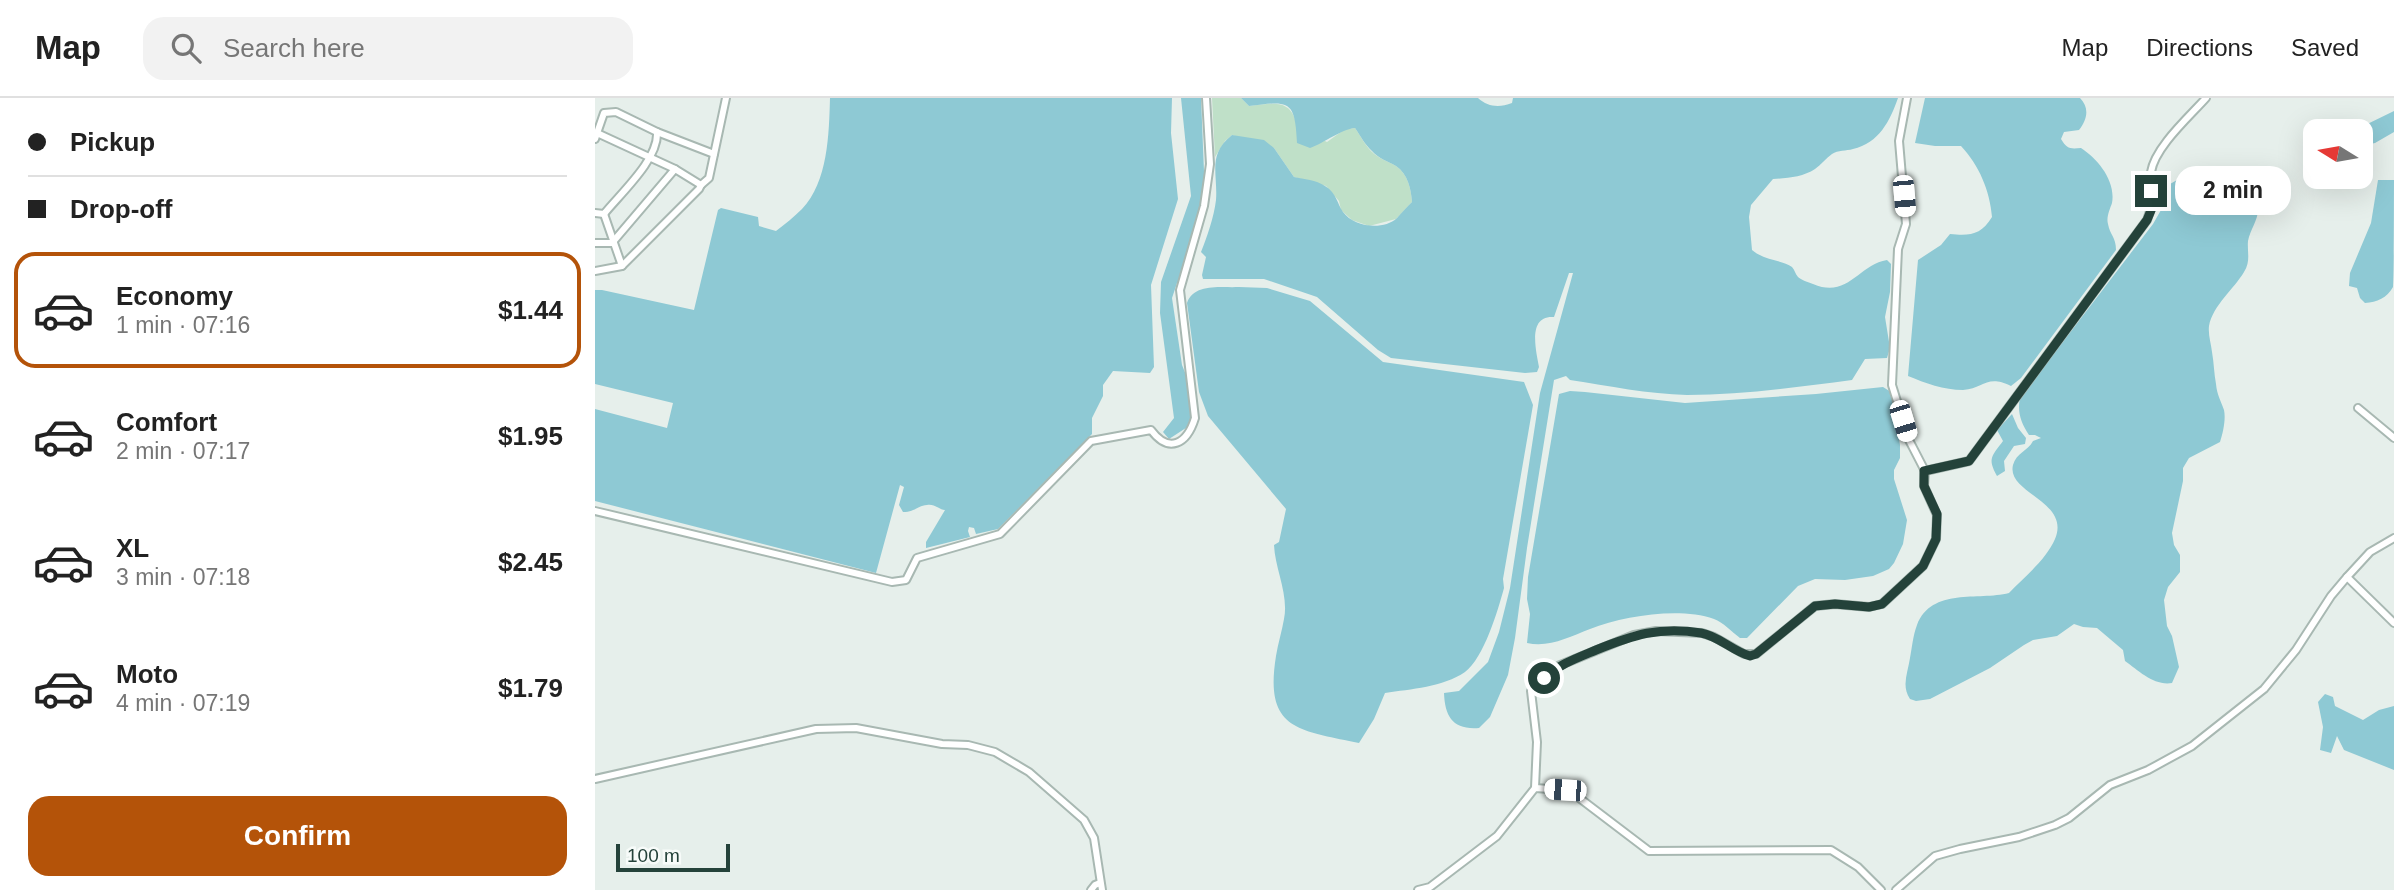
<!DOCTYPE html>
<meta charset="utf-8">
<style>
:root{--surface:#fff;--page:#f2f2f2;--text:#222;--muted:#767676;--line:#e0e0e0;--accent:#b45309}
body{margin:0;font-family:Arial,sans-serif;background:var(--page);color:var(--text);height:100vh;display:flex;flex-direction:column;font-size:26px;white-space:nowrap}
*{box-sizing:border-box;margin:0}
p{font-size:23px;color:var(--muted)}
.icon{flex:none;width:38px;height:38px;fill:none;stroke:currentColor;stroke-width:2;stroke-linecap:round;stroke-linejoin:round}
.map{position:relative;flex:1;overflow:hidden}
.panel{display:flex;flex-direction:column;background:var(--surface);width:595px}
.panel>*{flex:none}
.hud{display:grid;align-content:center;height:154px;padding:0 28px;background:var(--surface)}
.needle{width:46px;rotate:281deg}
.buttons{position:absolute;left:1708px;top:21px;display:grid;gap:14px}
.buttons a{display:grid;place-items:center;width:70px;height:70px;border-radius:14px;background:var(--surface);box-shadow:0 7px 28px #0002;font-size:35px}
.scale{position:absolute;left:21px;bottom:18px;width:114px;box-sizing:border-box;padding-left:7px;border:4px solid #24423a;border-top:0;font-size:19px;line-height:24px;white-space:nowrap;color:#24423a;-webkit-text-stroke:5px #f7fbf9;paint-order:stroke}
.end{position:absolute;width:32px;height:32px;margin:-16px;border:9px solid #24423a;background:#fff;box-shadow:0 0 0 4px #fff}
.from{border-radius:50%}
.bubble{position:absolute;height:49px;border-radius:21px;background:var(--surface);box-shadow:0 7px 28px #0002;font-size:23px;font-weight:800;line-height:49px;text-align:center}
.car{position:absolute;width:21px;height:42px;margin:-21px -10px;border-radius:9px;box-shadow:0 0 5px 2px #0007;background:linear-gradient(#fff 24%,#345 0 40%,#fff 0 76%,#345 0 86%,#fff 0)}
.hud b{display:flex;align-items:center;gap:24px;height:66px;font-size:26px}
.hud b+b{border-top:2px solid var(--line)}
.hud i{width:18px;height:18px;background:var(--text)}
ul{padding:0;list-style:none}
li{display:flex;align-items:center;gap:21px;height:116px;margin:0 14px 10px;padding:0 14px;border:4px solid transparent;border-radius:21px}
li div{flex:1}
li b{display:block;font-size:26px}
li em{font-style:normal;font-weight:800}
li.active{border-color:var(--accent)}
li>.icon{width:63px;height:63px;stroke-width:1.5}
.button{display:flex;gap:14px;margin-top:auto;padding:14px 28px}
.button a{flex:1;height:80px;border-radius:21px;background:var(--accent);color:#fff;font-size:28px;font-weight:800;line-height:80px;text-align:center}
header{display:flex;align-items:center;gap:42px;box-sizing:border-box;height:98px;padding:0 35px;background:var(--surface);border-bottom:2px solid var(--line)}
header strong{font-size:33px}
nav{display:flex;gap:38px;margin-inline-start:auto;font-size:24px}
.search{width:490px;height:63px;background:var(--page);display:flex;align-items:center;gap:18px;box-sizing:border-box;padding:0 24px;border-radius:21px;color:var(--muted);font-size:26px}
main{display:flex;flex:1;min-height:0}
.map>svg:first-child{display:block}
</style>
<header>
<strong>Map</strong>
<div class="search"><svg class="icon" aria-label="search" viewBox="0 0 24 24"><circle cx="10" cy="10" r="6"/><path d="M15 15l6 6"/></svg>Search here</div>
<nav><a>Map</a><a>Directions</a><a>Saved</a></nav>
</header>
<main>
<section class="panel">
<div class="hud">
<b><i class="from"></i>Pickup</b>
<b><i></i>Drop-off</b>
</div>
<ul>
<li class="active"><svg class="icon" aria-label="car" viewBox="0 0 24 24"><path d="M5 17H2v-5l4-1 3-4h7l3 4 3 1v5h-3M9 17h6M6 11h13"/><circle cx="7" cy="17" r="2"/><circle cx="17" cy="17" r="2"/></svg><div><b>Economy</b><p>1 min · 07:16</p></div><em>$1.44</em></li>
<li><svg class="icon" aria-label="car" viewBox="0 0 24 24"><path d="M5 17H2v-5l4-1 3-4h7l3 4 3 1v5h-3M9 17h6M6 11h13"/><circle cx="7" cy="17" r="2"/><circle cx="17" cy="17" r="2"/></svg><div><b>Comfort</b><p>2 min · 07:17</p></div><em>$1.95</em></li>
<li><svg class="icon" aria-label="car" viewBox="0 0 24 24"><path d="M5 17H2v-5l4-1 3-4h7l3 4 3 1v5h-3M9 17h6M6 11h13"/><circle cx="7" cy="17" r="2"/><circle cx="17" cy="17" r="2"/></svg><div><b>XL</b><p>3 min · 07:18</p></div><em>$2.45</em></li>
<li><svg class="icon" aria-label="car" viewBox="0 0 24 24"><path d="M5 17H2v-5l4-1 3-4h7l3 4 3 1v5h-3M9 17h6M6 11h13"/><circle cx="7" cy="17" r="2"/><circle cx="17" cy="17" r="2"/></svg><div><b>Moto</b><p>4 min · 07:19</p></div><em>$1.79</em></li>
</ul>
<div class="button"><a>Confirm</a></div>
</section>
<div class="map">
<svg width="1799" height="792" viewBox="0 0 1799 792">
<rect width="100%" height="100%" fill="#e6efeb"/>
<path fill="#bfe0c8" d="M 617,0 L 646,0 L 654,8 C 679,5 697,0 702,29 L 732,44 L 750,31 L 760,30 C 765,37 770,47 776,53 C 784,61 793,63 801,68 C 813,76 816,91 817,104 L 801,121 L 774,128 L 757,122 L 746,112 L 744,103 L 731,88 L 699,79 L 679,50 L 637,37 L 630,43 L 620,59 Z"/>
<g fill="#8ec9d4">
<path d="M 235,0 L 577,0 L 576,35 L 583,101 L 556,187 L 559,269 L 555,275 L 518,273 L 508,287 L 508,298 L 497,320 L 497,336 L 403,431 L 381,436 L 379,430 L 374,429 L 373,433 L 375,439 L 331,450 L 331,444 L 350,412 C 342,411 341,406 332,407 C 322,408 320,414 308,414 L 304,407 L 309,389 L 305,387 L 281,475 L 0,403 L 0,311 L 72,330 L 78,305 L 0,286 L 0,192 L 7,192 L 99,212 L 123,112 L 126,110 L 163,119 L 164,128 L 181,133 C 190,126 199,119 207,111 C 233,84 234,36 235,0 Z"/>
<polygon points="586,0 606,0 610,98 588,178 582,185 577,200 587,267 593,282 596,304 597,326 574,341 568,334 579,320 565,215 566,184 596,98"/>
<path d="M 646,0 L 883,0 C 893,9 904,10 917,5 L 918,0 L 1303,0 C 1295,23 1284,45 1258,51 C 1251,53 1243,52 1237,56 C 1231,60 1226,67 1220,71 C 1208,79 1193,80 1178,81 L 1156,107 L 1154,119 L 1157,152 C 1170,163 1188,162 1197,169 C 1200,172 1200,176 1203,179 C 1206,182 1213,184 1218,186 C 1253,201 1263,167 1292,162 L 1296,166 L 1295,194 L 1290,219 L 1295,250 L 1292,260 L 1270,261 L 1257,282 C 1203,289 1147,297 1092,297 C 1053,296 1014,288 975,282 L 971,278 L 959,282 L 932,450 L 920,540 L 913,577 L 895,619 L 884,630 C 858,632 850,619 849,595 L 864,593 L 893,564 L 904,534 L 915,490 L 945,295 L 978,175 L 974,175 L 959,219 C 932,217 941,252 944,269 L 942,274 L 930,275 L 796,260 L 783,252 L 722,199 L 669,181 L 608,181 L 607,177 L 611,159 L 606,154 C 612,139 619,119 621,102 C 623,75 612,57 637,37 L 669,42 L 679,50 L 699,79 C 709,81 721,82 730,88 C 742,95 742,106 748,114 C 759,129 788,133 802,120 C 807,114 812,109 817,104 C 816,91 813,76 801,68 C 793,63 784,61 777,53 C 770,47 765,37 760,30 C 747,31 729,45 715,50 L 702,45 C 700,1 694,3 654,8 Z"/>
<path d="M 1330,0 L 1485,0 C 1495,10 1492,22 1484,32 L 1469,34 L 1466,41 C 1472,51 1475,51 1486,50 C 1503,61 1521,83 1517,105 C 1515,111 1511,119 1513,126 C 1515,137 1521,139 1521,152 L 1426,280 L 1416,288 C 1391,276 1389,291 1368,292 C 1349,292 1330,285 1313,278 L 1323,162 L 1346,147 L 1355,136 C 1375,138 1386,137 1397,119 C 1395,93 1384,67 1366,48 L 1340,48 L 1320,45 Z"/>
<polygon points="1799,13 1799,34 1780,45 1766,48 1766,33 1758,33"/>
<path d="M 1596,74 C 1611,74 1662,93 1663,112 C 1663,122 1655,132 1653,143 C 1652,154 1656,163 1649,174 C 1639,191 1618,207 1614,228 C 1613,237 1616,245 1617,254 C 1619,265 1619,276 1621,286 C 1622,297 1626,303 1629,312 C 1631,321 1628,335 1625,344 L 1594,360 L 1588,370 L 1588,383 L 1577,435 L 1579,447 L 1585,457 L 1585,474 L 1573,489 L 1569,502 L 1572,528 L 1577,538 L 1584,569 L 1577,585 C 1559,588 1544,573 1530,563 L 1528,552 L 1502,530 L 1488,529 L 1479,526 L 1462,538 L 1438,542 L 1429,547 L 1395,570 L 1335,601 L 1321,603 L 1315,601 C 1306,588 1313,574 1315,560 C 1317,550 1318,537 1322,527 C 1337,489 1383,503 1414,495 C 1429,479 1451,462 1460,441 C 1476,403 1411,395 1418,367 C 1421,355 1433,353 1438,343 L 1446,340 L 1440,337 L 1434,337 C 1426,325 1422,314 1425,300 L 1558,126 L 1566,112 L 1569,94 L 1575,86 Z"/>
<path d="M 1783,82 L 1799,82 C 1799,100 1799,176 1798,189 C 1792,200 1782,204 1770,205 L 1765,200 L 1762,190 L 1754,188 L 1755,175 L 1776,125 Z"/>
<path d="M 644,189 L 672,190 L 715,203 L 788,264 L 929,284 L 938,307 L 908,481 L 909,490 C 903,512 889,560 870,574 C 848,589 816,591 790,595 L 779,621 L 764,645 C 703,632 669,632 681,558 C 683,545 687,533 689,521 C 694,497 680,471 679,447 L 684,444 L 691,411 L 613,318 L 604,294 L 592,205 C 599,185 626,190 644,189 Z"/>
<path d="M 1288,289 L 1296,294 L 1305,347 L 1305,360 L 1299,372 L 1299,381 L 1312,422 L 1308,446 L 1299,465 L 1294,471 L 1278,478 L 1250,482 L 1220,481 L 1203,488 L 1152,540 L 1145,540 C 1137,534 1128,524 1119,521 C 1084,509 1029,518 995,531 C 974,539 954,550 932,545 L 935,516 L 932,501 L 933,479 L 964,296 L 975,293 L 990,294 L 1090,305 L 1221,296 Z"/>
<path d="M 1417,316 L 1423,330 L 1431,340 L 1430,346 L 1419,348 L 1409,363 L 1410,373 L 1402,378 C 1392,360 1397,358 1408,343 L 1402,332 Z"/>
<polygon points="1730,596 1738,599 1740,608 1768,622 1784,612 1799,608 1799,672 1749,652 1742,638 1736,655 1725,652 1728,629 1723,604"/>
</g>
<g fill="none" stroke-linecap="round" stroke-linejoin="round">
<g stroke="#a8b8b2" stroke-width="10">
<g id="street">
<polyline points="1312,0 1304,43 1311,126 1303,151 1297,287 1314,342 1330,373"/>
<polyline points="62,34 119,56"/>
<path d="M 0,41 L 9,15 L 21,14 L 62,34 C 64,61 26,95 9,116 L 0,115"/>
<polyline points="106,87 114,80 131,0"/>
<polyline points="9,116 27,168"/>
<polyline points="0,145 17,145 80,71 2,35"/>
<polyline points="0,173 27,168 104,91 106,87 80,71"/>
<polyline points="1763,310 1799,340"/>
<path d="M 0,413 L 297,484 L 311,482 L 322,460 L 405,436 L 496,343 L 556,332 C 574,356 592,346 600,320 L 585,192 L 609,108 L 615,66 L 611,0"/>
<polyline points="1752,479 1799,525"/>
<polyline points="0,681 221,631 261,630 347,646 373,647 400,654 434,674 489,722 499,740 507,792"/>
<path d="M 940,690 L 942,644 L 936,593 L 963,568 L 1039,537 L 1061,533 L 1107,535 L 1119,539 L 1149,556 L 1161,556 L 1220,508 L 1240,506 L 1274,509 L 1287,506 L 1328,468 L 1341,441 L 1342,417 L 1329,388 L 1330,373 L 1374,363 L 1552,122 C 1560,104 1553,92 1556,74 C 1560,49 1594,19 1611,0"/>
<polyline points="496,792 500,787 505,785"/>
<polyline points="823,792 835,789 902,738 940,690 969,692 983,699 1054,753 1236,752 1263,769 1286,792"/>
<polyline points="1301,792 1340,758 1365,751 1424,739 1460,727 1474,720 1515,687 1553,672 1597,648 1669,591 1701,552 1736,498 1752,479 1775,454 1799,440"/>
</g>
</g>
<use href="#street" stroke="#fff" stroke-width="6"/>
</g>
<g fill="none" stroke-linecap="round" stroke-linejoin="round">
<path stroke="#24423a" stroke-width="9" d="M 949,580 C 965,566 982,560 1001,552 C 1038,537 1065,528 1106,535 C 1124,538 1137,553 1155,558 L 1161,556 L 1220,508 L 1240,506 L 1274,509 L 1287,506 L 1328,468 L 1341,441 L 1342,416 L 1329,388 L 1329,373 L 1374,363 L 1552,122 L 1557,110 L 1556,93"/>
</g>
</svg>
<div class="buttons">
<a><svg class="needle" viewBox="-14 -14 28 28"><path d="M0-13l5 13h-10z" fill="#e53935"/><path d="M0 13l5-13h-10z" fill="#767676"/></svg></a>
</div>
<div class="scale">100 m</div>
<i class="end from" style="left:949px;top:580px"></i>
<i class="end" style="left:1556px;top:93px"></i>
<div class="bubble" style="left:1580px;top:68px;width:116px">2 min</div>
<i class="car" style="left:1309px;top:98px;rotate:175deg"></i>
<i class="car" style="left:1308px;top:323px;rotate:163deg"></i>
<i class="car" style="left:970px;top:692px;rotate:274deg"></i>
</div>
</main>
